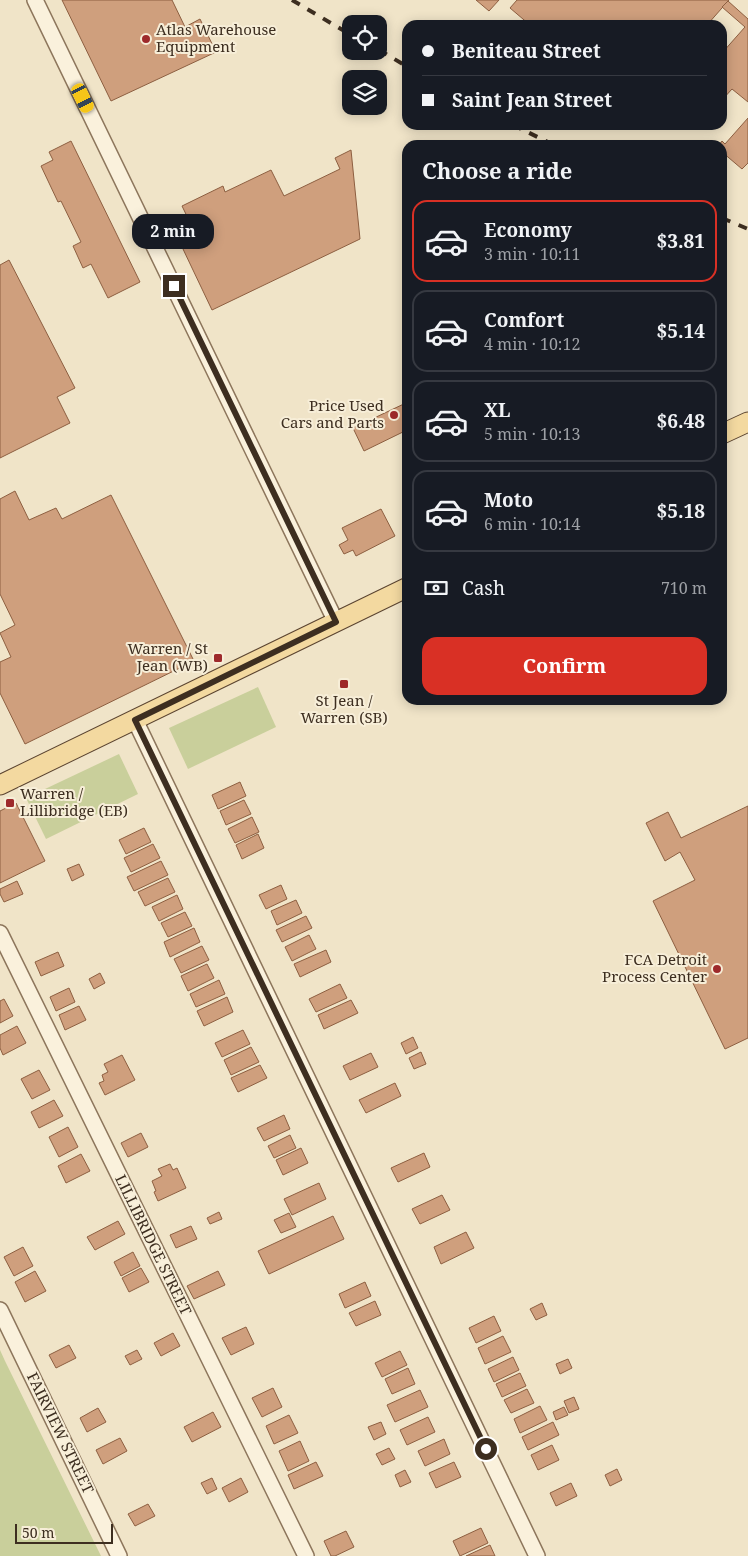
<!DOCTYPE html>
<meta charset="utf-8">
<style>
:root{--surface:#171b24;--page:#20242c;--text:#f1f3f6;--muted:#9ea1a6;--line:#363941;--accent:#d93025}
body{margin:0;font-family:"Noto Serif",serif;background:var(--page);color:var(--text);height:100vh;display:flex;flex-direction:column;font-size:19px;white-space:nowrap}
*{box-sizing:border-box;margin:0}
p{font-size:16px;color:var(--muted)}
.icon{flex:none;width:28px;height:28px;fill:none;stroke:currentColor;stroke-width:2;stroke-linecap:round;stroke-linejoin:round}
.map{position:relative;flex:1;overflow:hidden}
.sheet{position:absolute;left:402px;top:140px;width:325px;height:565px;display:flex;flex-direction:column;background:var(--surface);border-radius:15px;box-shadow:0 2px 12px #0003}
.sheet>*{flex:none}
.hud{position:absolute;left:402px;top:20px;width:325px;height:110px;border-radius:15px;box-shadow:0 2px 12px #0003;display:grid;align-content:center;height:110px;padding:0 20px;background:var(--surface)}
.fabs{position:absolute;left:342px;top:15px;display:grid;gap:10px}
.fabs a{display:grid;place-items:center;width:45px;height:45px;border-radius:10px;background:var(--surface);box-shadow:0 2px 12px #0003;font-size:25px}
.scale{position:absolute;left:15px;bottom:12px;width:98px;box-sizing:border-box;padding-left:5px;border:2px solid #3d2e20;border-top:0;font-size:14px;line-height:18px;white-space:nowrap;color:#3d2e20;-webkit-text-stroke:4px #f7eed8;paint-order:stroke}
.end{position:absolute;width:22px;height:22px;margin:-11px;border:6px solid #3d2e20;background:#fff;box-shadow:0 0 0 2px #fff}
.from{border-radius:50%}
.bubble{position:absolute;height:35px;border-radius:15px;background:var(--surface);box-shadow:0 2px 12px #0003;font-size:16px;font-weight:700;line-height:35px;text-align:center}
.car{position:absolute;width:15px;height:30px;margin:-15px -8px;border-radius:6px;box-shadow:0 0 4px 1px #0007;background:linear-gradient(#f5c518 24%,#345 0 40%,#f5c518 0 76%,#345 0 86%,#f5c518 0)}
.hud b{display:flex;align-items:center;gap:18px;height:48px;font-size:19px}
.hud b+b{border-top:1px solid var(--line)}
.hud i{width:12px;height:12px;background:var(--text)}
ul{padding:0;list-style:none}
li{display:flex;align-items:center;gap:15px;height:82px;margin:0 10px 8px;padding:0 10px;border:2px solid var(--line);border-radius:15px}
li div{flex:1}
li b{display:block;font-size:19px}
li em{font-style:normal;font-weight:700}
li.current{border-color:var(--accent)}
li>.icon{width:45px;height:45px;stroke-width:1.5}
h2{padding:0 20px;font-size:22px;line-height:60px}
.pay{display:flex;align-items:center;gap:12px;height:55px;padding:0 20px;font-size:19px}
.pay p{margin-inline-start:auto}
.action{display:flex;gap:10px;margin-top:auto;padding:10px 20px}
.action a{flex:1;height:58px;border-radius:15px;background:var(--accent);color:#fff;font-size:20px;font-weight:700;line-height:58px;text-align:center}
.map>svg:first-child{display:block}
</style>
<div class="map">
<svg width="748" height="1556" viewBox="0 0 748 1556">
<rect width="100%" height="100%" fill="#f0e4c8"/>
<g fill="#c9cf9b">
<polygon points="258,687 276,727 188,769 169,728"/>
<polygon points="119,754 138,794 46,839 26,798"/>
<polygon points="0,1350 5,1361 101,1556 0,1556"/>
</g>
<g fill="#cf9f7d" stroke="#8d5f41">
<polygon points="62,0 172,0 185,27 200,19 216,52 111,101"/>
<polygon points="476,0 499,0 489,11"/>
<polygon points="517,0 729,0 707,25 530,25 510,8"/>
<polygon points="728,1 748,19 748,102 732,89 722,100 722,53 745,27 722,7"/>
<polygon points="748,118 748,163 742,169 722,152 722,145 719,145 722,141 725,144"/>
<polygon points="71,141 140,282 108,298 91,264 83,268 73,246 81,242 61,201 58,202 41,166 53,160 49,152"/>
<polygon points="351,150 360,239 212,310 183,249 199,241 182,206 223,186 225,192 271,170 284,196 340,169 335,158"/>
<polygon points="9,260 75,388 57,397 70,423 0,458 0,265"/>
<polygon points="408,402 408,431 407,430 364,451 353,428"/>
<polygon points="15,491 29,520 56,508 62,519 111,495 194,661 25,744 0,693 0,662 11,657 0,633 15,625 0,594 0,499"/>
<polygon points="381,509 395,536 356,556 353,550 344,554 339,545 348,540 342,528"/>
<polygon points="240,782 246,796 218,809 212,795"/>
<polygon points="244,800 251,814 226,825 220,811"/>
<polygon points="16,803 45,861 0,883 0,811"/>
<polygon points="748,806 748,1038 725,1049 653,901 695,880 680,852 665,861 646,823 668,812 681,838"/>
<polygon points="252,817 259,832 235,843 228,829"/>
<polygon points="144,828 151,842 126,854 119,840"/>
<polygon points="258,834 264,848 242,859 236,845"/>
<polygon points="153,844 160,858 131,872 124,858"/>
<polygon points="161,861 168,875 134,891 127,877"/>
<polygon points="79,864 84,875 72,881 67,869"/>
<polygon points="168,878 175,892 145,906 138,892"/>
<polygon points="17,881 23,894 4,902 0,894 0,889"/>
<polygon points="281,885 287,899 266,909 259,895"/>
<polygon points="177,895 183,909 159,921 152,907"/>
<polygon points="296,900 302,913 277,925 271,911"/>
<polygon points="185,912 192,926 168,937 161,923"/>
<polygon points="306,916 312,928 282,942 276,930"/>
<polygon points="194,928 200,942 170,957 164,942"/>
<polygon points="309,935 316,949 292,961 285,947"/>
<polygon points="202,946 209,960 181,973 174,959"/>
<polygon points="326,950 331,962 300,977 294,964"/>
<polygon points="58,952 64,966 41,976 35,962"/>
<polygon points="207,964 214,978 188,991 181,976"/>
<polygon points="100,973 105,983 94,989 89,979"/>
<polygon points="219,980 225,994 196,1007 190,994"/>
<polygon points="340,984 347,998 316,1012 309,999"/>
<polygon points="69,988 75,1002 56,1011 50,997"/>
<polygon points="227,997 233,1012 204,1026 197,1011"/>
<polygon points="4,999 13,1016 0,1023 0,1001"/>
<polygon points="351,1000 358,1013 324,1029 318,1015"/>
<polygon points="79,1006 86,1020 65,1030 59,1015"/>
<polygon points="17,1026 26,1043 3,1055 0,1048 0,1035"/>
<polygon points="243,1030 250,1044 222,1057 215,1043"/>
<polygon points="413,1037 418,1048 406,1054 401,1043"/>
<polygon points="251,1047 259,1062 231,1075 224,1060"/>
<polygon points="421,1052 426,1064 414,1069 409,1058"/>
<polygon points="371,1053 378,1067 350,1080 343,1066"/>
<polygon points="122,1055 135,1080 105,1095 99,1083 104,1081 102,1075 108,1072 104,1064"/>
<polygon points="260,1065 267,1078 238,1092 231,1078"/>
<polygon points="39,1070 50,1090 32,1099 21,1079"/>
<polygon points="395,1083 401,1096 366,1113 359,1100"/>
<polygon points="54,1100 63,1116 39,1128 31,1112"/>
<polygon points="284,1115 290,1129 264,1141 257,1128"/>
<polygon points="68,1127 78,1147 59,1157 49,1137"/>
<polygon points="141,1133 148,1147 128,1157 121,1143"/>
<polygon points="290,1135 296,1148 274,1158 268,1146"/>
<polygon points="301,1148 308,1163 283,1175 276,1160"/>
<polygon points="424,1153 430,1167 398,1182 391,1168"/>
<polygon points="81,1154 90,1171 66,1183 58,1166"/>
<polygon points="170,1164 173,1170 177,1168 186,1188 158,1201 154,1192 156,1191 152,1181 162,1176 158,1169"/>
<polygon points="319,1183 326,1199 292,1215 284,1199"/>
<polygon points="442,1195 450,1210 420,1224 412,1209"/>
<polygon points="219,1212 222,1219 210,1224 207,1218"/>
<polygon points="289,1213 296,1227 281,1233 274,1220"/>
<polygon points="333,1216 344,1239 269,1274 258,1251"/>
<polygon points="118,1221 125,1234 95,1250 87,1237"/>
<polygon points="191,1226 197,1239 176,1248 170,1235"/>
<polygon points="466,1232 474,1248 441,1264 434,1247"/>
<polygon points="23,1247 33,1266 14,1276 4,1257"/>
<polygon points="133,1252 140,1266 121,1276 114,1262"/>
<polygon points="141,1268 149,1282 129,1292 122,1278"/>
<polygon points="35,1271 46,1291 25,1302 15,1282"/>
<polygon points="218,1271 225,1285 194,1299 187,1286"/>
<polygon points="365,1282 371,1296 345,1308 339,1294"/>
<polygon points="375,1301 381,1315 356,1326 349,1313"/>
<polygon points="542,1303 547,1315 536,1320 530,1309"/>
<polygon points="494,1316 501,1331 476,1343 469,1328"/>
<polygon points="246,1327 254,1344 231,1355 222,1338"/>
<polygon points="173,1333 180,1346 161,1356 154,1343"/>
<polygon points="503,1336 511,1352 485,1364 478,1348"/>
<polygon points="69,1345 76,1358 56,1368 49,1355"/>
<polygon points="137,1350 142,1359 130,1365 125,1356"/>
<polygon points="400,1351 407,1365 382,1377 375,1363"/>
<polygon points="513,1357 519,1370 494,1382 488,1369"/>
<polygon points="568,1359 572,1368 560,1374 556,1364"/>
<polygon points="408,1368 415,1384 392,1394 385,1379"/>
<polygon points="520,1373 526,1386 502,1397 496,1384"/>
<polygon points="273,1388 282,1407 262,1417 252,1398"/>
<polygon points="527,1389 534,1403 511,1413 504,1400"/>
<polygon points="420,1390 428,1407 395,1422 387,1405"/>
<polygon points="574,1397 579,1409 569,1413 564,1401"/>
<polygon points="540,1406 547,1420 520,1433 514,1419"/>
<polygon points="564,1407 568,1415 556,1420 553,1412"/>
<polygon points="98,1408 106,1422 87,1432 80,1418"/>
<polygon points="213,1412 221,1427 192,1442 184,1427"/>
<polygon points="289,1415 298,1433 274,1444 266,1426"/>
<polygon points="428,1417 435,1432 407,1445 400,1430"/>
<polygon points="381,1422 386,1434 374,1440 368,1427"/>
<polygon points="553,1422 559,1435 528,1450 522,1437"/>
<polygon points="120,1438 127,1451 103,1464 96,1450"/>
<polygon points="444,1439 450,1454 425,1466 418,1451"/>
<polygon points="300,1441 309,1461 288,1471 279,1451"/>
<polygon points="552,1445 559,1460 538,1470 531,1455"/>
<polygon points="389,1448 395,1459 382,1465 376,1454"/>
<polygon points="316,1462 323,1476 294,1489 288,1475"/>
<polygon points="454,1462 461,1477 436,1488 429,1473"/>
<polygon points="617,1469 622,1480 610,1486 605,1475"/>
<polygon points="405,1470 411,1482 400,1487 395,1475"/>
<polygon points="212,1478 217,1489 207,1494 201,1483"/>
<polygon points="241,1478 248,1492 229,1502 222,1488"/>
<polygon points="571,1483 577,1496 556,1506 550,1493"/>
<polygon points="148,1504 155,1516 135,1526 128,1514"/>
<polygon points="481,1528 488,1543 460,1556 453,1541"/>
<polygon points="346,1531 354,1547 335,1556 331,1556 324,1541"/>
<polygon points="490,1545 495,1556 466,1556"/>
</g>
<g fill="none" stroke-linecap="round" stroke-linejoin="round">
<g stroke="#8d765c" stroke-width="18">
<g id="minor">
<polyline points="35,0 336,622"/>
<polyline points="135,720 537,1556"/>
<polyline points="0,933 306,1556"/>
<polyline points="0,1310 119,1556"/>
</g>
</g>
<g stroke="#5b4430" stroke-width="21">
<g id="major">
<polyline points="722,434 748,422"/>
<polyline points="0,785 408,587"/>
</g>
</g>
<use href="#minor" stroke="#faf1dc" stroke-width="15"/>
<use href="#major" stroke="#f3d9a0" stroke-width="19"/>
<g stroke="#3d2e20" stroke-width="4" stroke-dasharray="9 9" stroke-linecap="butt">
<polyline points="292,0 351,35"/>
<polyline points="379,50 408,67"/>
<polyline points="513,125 554,145"/>
<polyline points="722,218 748,229"/>
</g>
</g>
<g fill="none" stroke-linecap="round" stroke-linejoin="round">
<polyline stroke="#3d2e20" stroke-width="6" points="174,286 336,622 135,720 486,1449"/>
</g>
<g fill="#9e2a2b" stroke="#f7eed8" stroke-width="2">
<circle cx="146" cy="39" r="5"/>
<circle cx="394" cy="415" r="5"/>
<rect x="213" y="653" width="10" height="10" rx="2.5"/>
<rect x="339" y="679" width="10" height="10" rx="2.5"/>
<rect x="5" y="798" width="10" height="10" rx="2.5"/>
<circle cx="717" cy="969" r="5"/>
</g>
<g text-anchor="middle" stroke-width="4" stroke-linejoin="round" paint-order="stroke">
<g font-size="15" fill="#3d2e20" stroke="#f7eed8" text-anchor="end">
<text x="156" y="35" text-anchor="start">Atlas Warehouse<tspan x="156" dy="17">Equipment</tspan></text>
<text x="384" y="411">Price Used<tspan x="384" dy="17">Cars and Parts</tspan></text>
<text x="208" y="654">Warren / St<tspan x="208" dy="17">Jean (WB)</tspan></text>
<text x="344" y="706" text-anchor="middle">St Jean /<tspan x="344" dy="17">Warren (SB)</tspan></text>
<text x="20" y="799" text-anchor="start">Warren /<tspan x="20" dy="17">Lillibridge (EB)</tspan></text>
<text x="707" y="965">FCA Detroit<tspan x="707" dy="17">Process Center</tspan></text>
</g>
<g font-size="15" fill="#3d2e20" stroke="#f7eed8">
<text transform="translate(153 1245) rotate(64)" y="5">LILLIBRIDGE STREET</text>
<text transform="translate(60 1433) rotate(64)" y="5">FAIRVIEW STREET</text>
</g>
</g>
</svg>
<div class="fabs">
<a><svg class="icon" aria-label="locate" viewBox="0 0 24 24"><circle cx="12" cy="12" r="6"/><path d="M12 2v4M12 18v4M2 12h4M18 12h4"/></svg></a>
<a><svg class="icon" aria-label="layers" viewBox="0 0 24 24"><path d="M12 4l9 5-9 5-9-5zM3 14l9 5 9-5"/></svg></a>
</div>
<div class="scale">50 m</div>
<i class="end from" style="left:486px;top:1449px"></i>
<i class="end" style="left:174px;top:286px"></i>
<div class="bubble" style="left:132px;top:214px;width:82px">2 min</div>
<i class="car" style="left:83px;top:98px;rotate:154deg"></i>
<div class="hud">
<b><i class="from"></i>Beniteau Street</b>
<b><i></i>Saint Jean Street</b>
</div>
<section class="sheet">
<h2>Choose a ride</h2>
<ul>
<li class="current"><svg class="icon" aria-label="car" viewBox="0 0 24 24"><path d="M5 17H2v-5l4-1 3-4h7l3 4 3 1v5h-3M9 17h6M6 11h13"/><circle cx="7" cy="17" r="2"/><circle cx="17" cy="17" r="2"/></svg><div><b>Economy</b><p>3 min · 10:11</p></div><em>$3.81</em></li>
<li><svg class="icon" aria-label="car" viewBox="0 0 24 24"><path d="M5 17H2v-5l4-1 3-4h7l3 4 3 1v5h-3M9 17h6M6 11h13"/><circle cx="7" cy="17" r="2"/><circle cx="17" cy="17" r="2"/></svg><div><b>Comfort</b><p>4 min · 10:12</p></div><em>$5.14</em></li>
<li><svg class="icon" aria-label="car" viewBox="0 0 24 24"><path d="M5 17H2v-5l4-1 3-4h7l3 4 3 1v5h-3M9 17h6M6 11h13"/><circle cx="7" cy="17" r="2"/><circle cx="17" cy="17" r="2"/></svg><div><b>XL</b><p>5 min · 10:13</p></div><em>$6.48</em></li>
<li><svg class="icon" aria-label="car" viewBox="0 0 24 24"><path d="M5 17H2v-5l4-1 3-4h7l3 4 3 1v5h-3M9 17h6M6 11h13"/><circle cx="7" cy="17" r="2"/><circle cx="17" cy="17" r="2"/></svg><div><b>Moto</b><p>6 min · 10:14</p></div><em>$5.18</em></li>
</ul>
<div class="pay"><svg class="icon" aria-label="cash" viewBox="0 0 24 24"><path d="M3 7h18v10H3z"/><circle cx="12" cy="12" r="2"/></svg>Cash<p>710 m</p></div>
<div class="action"><a>Confirm</a></div>
</section>
</div>
